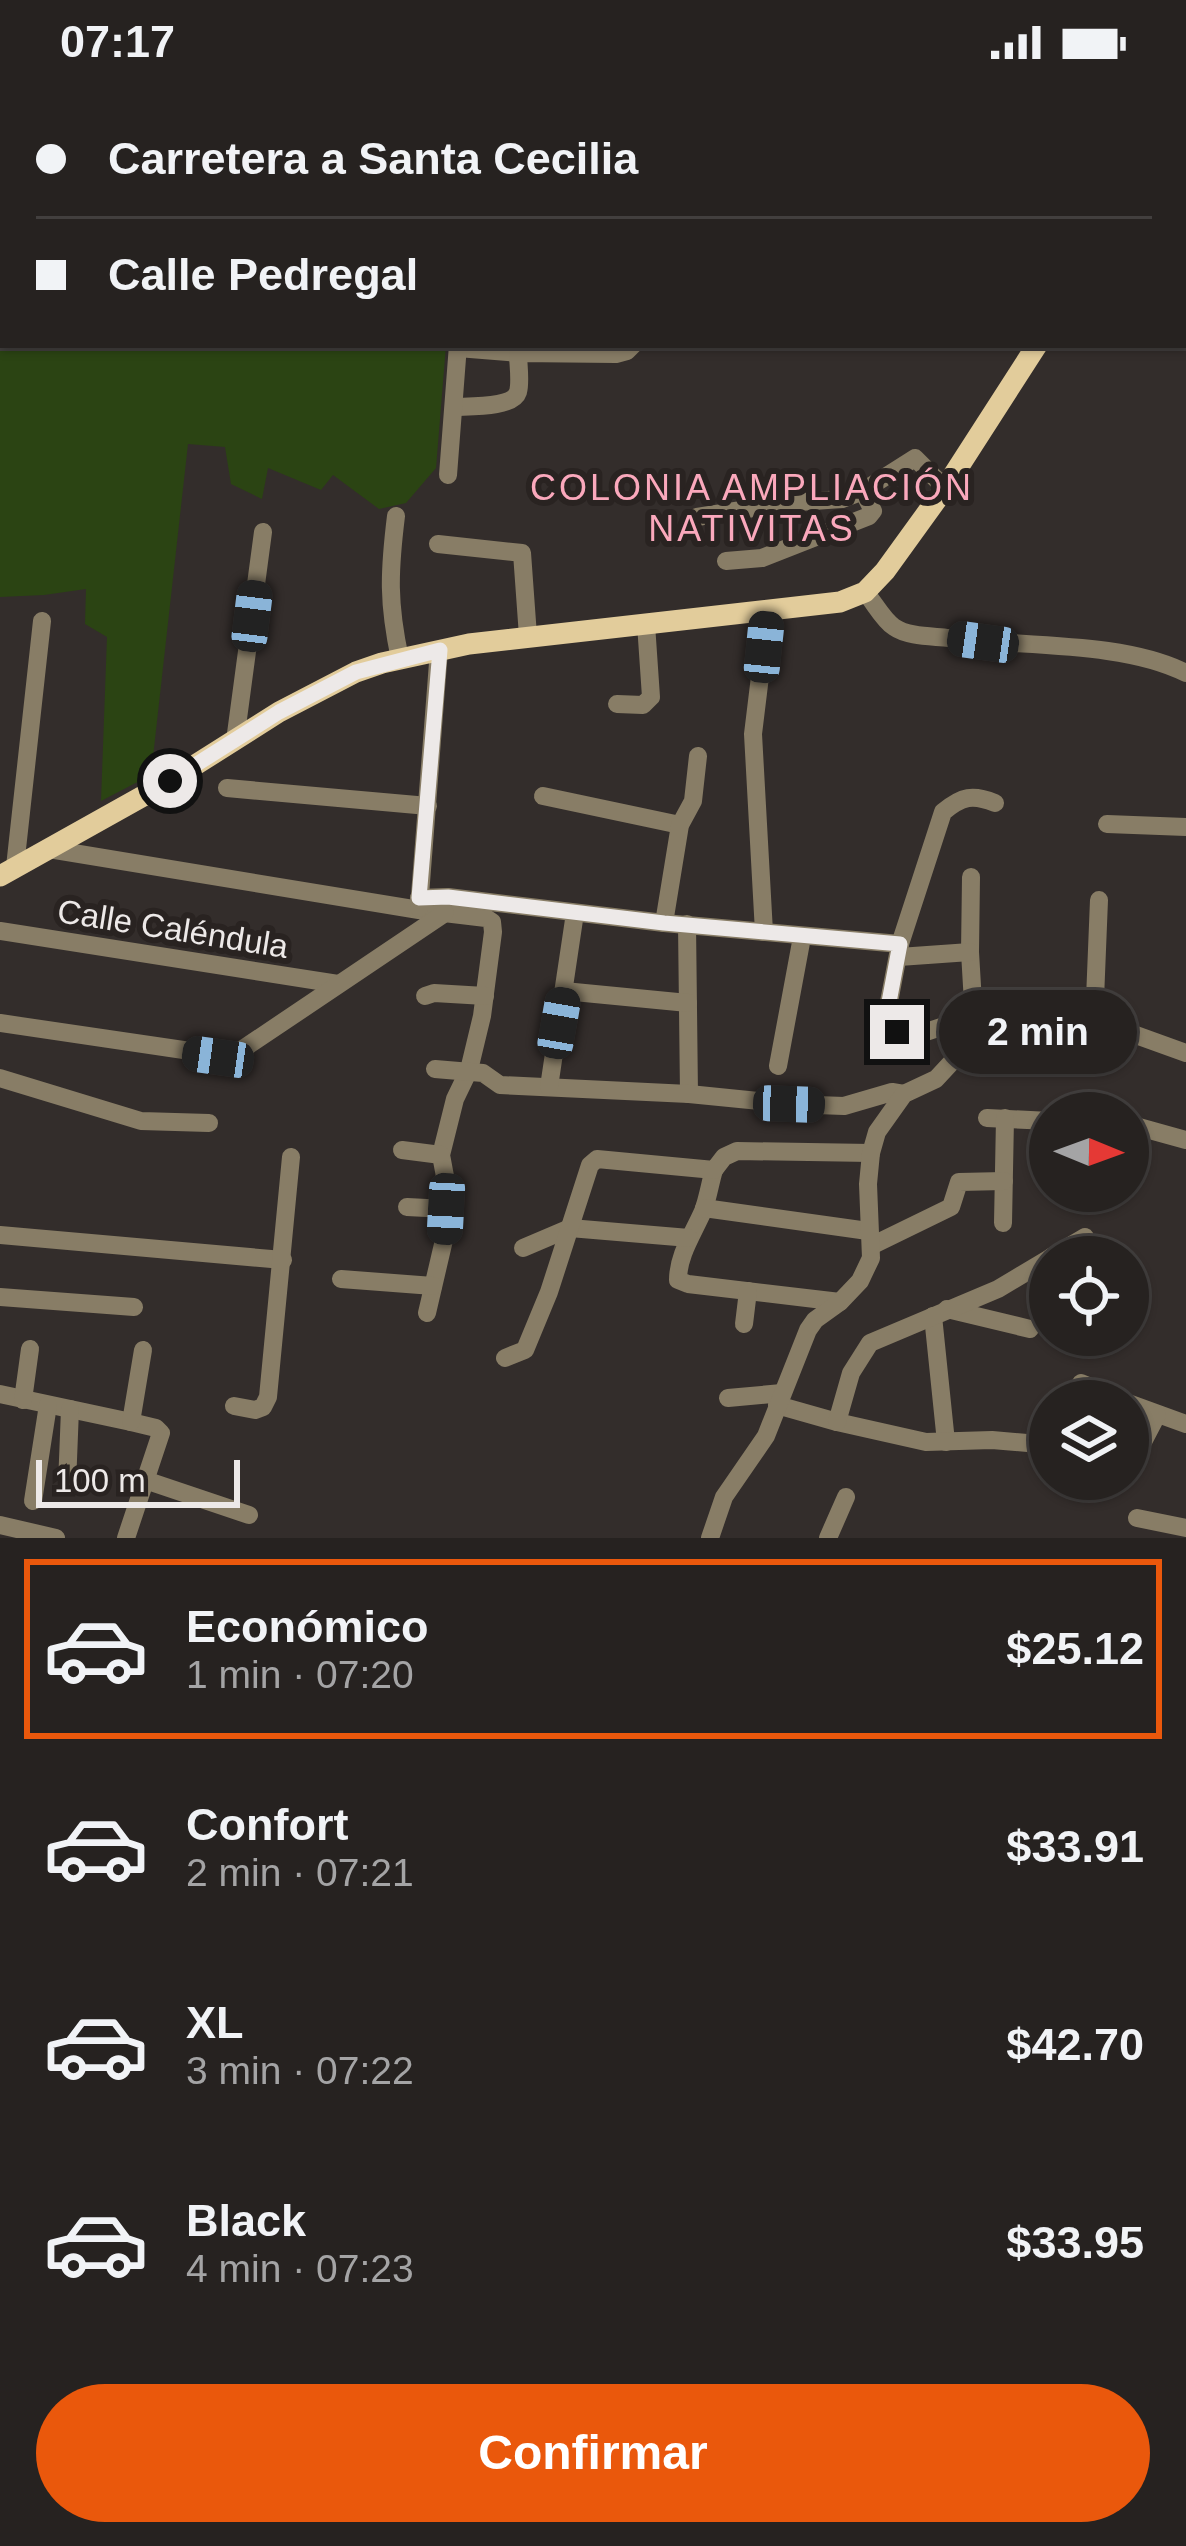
<!DOCTYPE html>
<html lang="es">
<meta charset="utf-8">
<style>
:root{--surface:#262220;--page:#322f2d;--text:#f1f3f6;--muted:#a4a4a5;--line:#423f3e;--accent:#ea580c}
body{margin:0;font-family:Arial,sans-serif;background:var(--page);color:var(--text);height:100vh;display:flex;flex-direction:column;font-size:45px;white-space:nowrap}
*{box-sizing:border-box;margin:0}
p{font-size:39px;color:var(--muted)}
.icon{flex:none;width:66px;height:66px;fill:none;stroke:currentColor;stroke-width:2;stroke-linecap:round;stroke-linejoin:round}
.map{position:relative;height:1454px;overflow:hidden}
.side{display:flex;flex-direction:column;background:var(--surface);flex:1}
.side>*{flex:none}
.banner{position:absolute;left:0px;top:0px;width:1188px;height:264px;box-shadow:0 3px 9px #0004,0 0 0 3px var(--line);display:grid;align-content:center;height:264px;padding:0 36px;background:var(--surface)}
.needle{width:78px;rotate:91deg}
.tools{position:absolute;left:1029px;top:1008px;display:grid;gap:24px}
.tools a{display:grid;place-items:center;width:120px;height:120px;border-radius:50%;background:var(--surface);box-shadow:0 3px 9px #0004,0 0 0 3px var(--line);font-size:60px}
.scale{position:absolute;left:36px;bottom:30px;width:204px;box-sizing:border-box;padding-left:12px;border:6px solid #ede9e8;border-top:0;font-size:33px;line-height:42px;white-space:nowrap;color:#ede9e8;-webkit-text-stroke:9px #292321;paint-order:stroke}
.end{position:absolute;width:54px;height:54px;margin:-27px;border:15px solid #ede9e8;background:#111;box-shadow:0 0 0 6px #111}
.from{border-radius:50%}
.bubble{position:absolute;height:84px;border-radius:42px;background:var(--surface);box-shadow:0 3px 9px #0004,0 0 0 3px var(--line);font-size:39px;font-weight:700;line-height:84px;text-align:center}
.car{position:absolute;width:36px;height:72px;margin:-36px -18px;border-radius:15px;box-shadow:0 0 9px 3px #0007;background:linear-gradient(#222 24%,#8ab4d8 0 40%,#222 0 76%,#8ab4d8 0 86%,#222 0)}
.banner b{display:flex;align-items:center;gap:42px;height:114px;font-size:45px}
.banner b+b{border-top:3px solid var(--line)}
.banner i{width:30px;height:30px;background:var(--text)}
ul{padding:21px 0 0;list-style:none}
li{display:flex;align-items:center;gap:36px;height:180px;margin:0 24px 18px;padding:0 12px;border:6px solid transparent;border-radius:0px}
li div{flex:1}
li b{display:block;font-size:45px}
li em{font-style:normal;font-weight:700}
li.current{border-color:var(--accent)}
li>.icon{width:108px;height:108px;stroke-width:1.5}
.button{display:flex;gap:24px;margin-top:auto;padding:24px 36px}
.button a{flex:1;height:138px;border-radius:72px;background:var(--accent);color:#fff;font-size:48px;font-weight:700;line-height:138px;text-align:center}
.status{display:flex;justify-content:space-between;align-items:center;height:84px;padding:0 60px;background:var(--surface);direction:ltr}
.status svg{height:33px;fill:currentColor}
.map>svg:first-child{display:block}
</style>
<div class="status"><b>07:17</b><svg viewBox="0 0 49 12"><path d="M0 12V9h3v3zM5 12V6h3v6zM10 12V3h3v9zM15 12V0h3v12zM26 1h20v11H26zM47 4h2v5h-2z"/></svg></div>
<div class="map">
<svg width="1186" height="1454" viewBox="0 0 1186 1454">
<rect width="100%" height="100%" fill="#332d2b"/>
<polygon fill="#2b4413" points="3,85 3,261 446,261 436,384 406,419 379,425 333,391 321,406 268,384 262,415 231,400 225,363 188,360 151,691 101,717 107,553 85,540 86,505 44,511 0,513 0,86"/>
<g fill="none" stroke-linecap="round" stroke-linejoin="round">
<g stroke="#887d66" stroke-width="18">
<polyline points="199,0 200,3"/>
<polyline points="267,0 272,3"/>
<polyline points="751,0 751,3"/>
<polyline points="75,3 76,0"/>
<polyline points="570,3 571,0"/>
<polyline points="806,3 808,0"/>
<polyline points="0,72 3,72"/>
<polyline points="458,264 518,269 518,261"/>
<path d="M 454,323 C 469,322 513,324 518,308 C 521,297 518,280 518,269 L 616,270 L 627,267 L 633,261"/>
<polyline points="448,391 458,261"/>
<path d="M 396,432 C 389,489 388,519 400,575"/>
<polyline points="697,433 785,419 842,415 863,407 915,374 945,404"/>
<polyline points="438,460 522,469 528,552"/>
<polyline points="726,477 762,474 869,432 873,427 863,407"/>
<path d="M 865,508 C 874,518 883,536 894,543 C 908,553 933,552 949,554 C 1021,563 1123,557 1186,589"/>
<polyline points="617,620 643,621 651,613 646,540"/>
<polyline points="235,657 263,448"/>
<polyline points="227,704 428,722"/>
<polyline points="543,712 680,741"/>
<polyline points="1107,740 1186,743"/>
<polyline points="49,765 419,826 486,834 492,838 493,848 482,932 469,986 455,1015 441,1071 447,1103 444,1156 427,1229"/>
<polyline points="15,783 42,537"/>
<polyline points="971,793 970,868 975,953"/>
<polyline points="419,814 448,813 664,839 900,860 886,934 891,946 920,950 956,938 975,953"/>
<polyline points="419,824 439,566"/>
<polyline points="664,839 680,741 693,717 698,672"/>
<polyline points="687,840 689,1010"/>
<polyline points="0,847 338,900"/>
<polyline points="764,848 753,650 768,527"/>
<path d="M 900,860 L 943,728 C 962,712 973,710 995,719"/>
<polyline points="899,873 970,868"/>
<polyline points="564,907 688,919"/>
<polyline points="425,912 434,909 485,912"/>
<polyline points="0,939 231,973 445,829"/>
<polyline points="1094,940 1099,816"/>
<polyline points="778,982 802,853"/>
<polyline points="435,985 483,989 500,1001 689,1010 789,1020 844,1022 892,1008 904,1010"/>
<polyline points="0,994 141,1037 209,1039"/>
<polyline points="549,1003 575,829"/>
<polyline points="987,1034 1050,1037"/>
<polyline points="1128,1040 1186,1056"/>
<polyline points="402,1066 441,1071"/>
<path d="M 714,1086 C 710,1099 708,1114 703,1127 C 693,1150 678,1171 678,1196 L 688,1200 L 840,1218"/>
<polyline points="1076,1116 1076,1107"/>
<polyline points="407,1123 446,1125"/>
<polyline points="704,1124 868,1147"/>
<polyline points="1003,1139 1005,1034"/>
<polyline points="0,1151 283,1176"/>
<polyline points="871,1162 951,1123 959,1098 1004,1097"/>
<polyline points="523,1164 570,1144 689,1154"/>
<polyline points="1051,1173 1085,1153"/>
<polyline points="341,1195 433,1202"/>
<polyline points="0,1213 134,1223"/>
<polyline points="947,1225 1030,1245"/>
<polyline points="933,1232 946,1358"/>
<polyline points="744,1240 748,1207"/>
<polyline points="505,1274 525,1266 549,1208 590,1081 597,1075 714,1086 724,1073 737,1067 871,1069"/>
<polyline points="1081,1299 1124,1317"/>
<polyline points="0,1310 131,1338 156,1344 161,1349 126,1454"/>
<polyline points="728,1314 782,1309"/>
<polyline points="23,1316 30,1265"/>
<polyline points="1128,1319 1186,1340"/>
<polyline points="777,1321 837,1338 926,1358 992,1356 1050,1361"/>
<polyline points="234,1322 255,1326 263,1323 268,1313 291,1073"/>
<polyline points="131,1338 143,1266"/>
<polyline points="837,1338 851,1289 870,1259 998,1205 1050,1174"/>
<polyline points="1128,1374 1134,1375 1157,1331"/>
<polyline points="145,1396 249,1431"/>
<polyline points="67,1401 70,1325"/>
<polyline points="33,1417 48,1321"/>
<polyline points="1137,1434 1186,1444"/>
<polyline points="0,1441 56,1454"/>
<polyline points="710,1454 724,1413 766,1352 808,1246 815,1236 840,1218 860,1197 871,1174 868,1100 871,1069 877,1048 904,1010 936,995 975,953 1094,940 1111,942 1186,969"/>
<polyline points="828,1454 846,1413"/>
</g>
<g stroke="#e2cc9b" stroke-width="21">
<polyline points="1159,3 1160,0"/>
<polyline points="0,792 170,697 279,628 356,588 382,579 469,560 840,518 865,508 885,487 945,404 1037,261"/>
</g>
</g>
<g fill="none" stroke-linecap="round" stroke-linejoin="round">
<polyline stroke="#ede9e8" stroke-width="15" points="170,697 279,628 356,588 440,566 419,814 448,813 664,839 900,860 886,934 891,946 897,948"/>
</g>
<g text-anchor="middle" stroke-width="12" stroke-linejoin="round" paint-order="stroke">
<g font-size="33" fill="#ede9e8" stroke="#292321">
<text transform="translate(173 844) rotate(9)" y="12">Calle Caléndula</text>
</g>
<g font-size="36" letter-spacing="3" fill="#faa8bc" stroke="#292321">
<text x="752" y="416">COLONIA AMPLIACIÓN<tspan x="752" dy="41">NATIVITAS</tspan></text>
</g>
</g>
</svg>
<div class="tools">
<a><svg class="needle" viewBox="-14 -14 28 28"><path d="M0-13l5 13h-10z" fill="#e53935"/><path d="M0 13l5-13h-10z" fill="#a4a4a5"/></svg></a>
<a><svg class="icon" aria-label="locate" viewBox="0 0 24 24"><circle cx="12" cy="12" r="6"/><path d="M12 2v4M12 18v4M2 12h4M18 12h4"/></svg></a>
<a><svg class="icon" aria-label="layers" viewBox="0 0 24 24"><path d="M12 4l9 5-9 5-9-5zM3 14l9 5 9-5"/></svg></a>
</div>
<div class="scale">100 m</div>
<i class="end from" style="left:170px;top:697px"></i>
<i class="end" style="left:897px;top:948px"></i>
<div class="bubble" style="left:939px;top:906px;width:198px">2 min</div>
<i class="car" style="left:252px;top:532px;rotate:7deg"></i>
<i class="car" style="left:983px;top:558px;rotate:278deg"></i>
<i class="car" style="left:764px;top:563px;rotate:6deg"></i>
<i class="car" style="left:559px;top:939px;rotate:10deg"></i>
<i class="car" style="left:218px;top:973px;rotate:278deg"></i>
<i class="car" style="left:789px;top:1020px;rotate:92deg"></i>
<i class="car" style="left:446px;top:1125px;rotate:183deg"></i>
<div class="banner">
<b><i class="from"></i>Carretera a Santa Cecilia</b>
<b><i></i>Calle Pedregal</b>
</div>
</div>
<section class="side">
<ul>
<li class="current"><svg class="icon" aria-label="car" viewBox="0 0 24 24"><path d="M5 17H2v-5l4-1 3-4h7l3 4 3 1v5h-3M9 17h6M6 11h13"/><circle cx="7" cy="17" r="2"/><circle cx="17" cy="17" r="2"/></svg><div><b>Económico</b><p>1 min · 07:20</p></div><em>$25.12</em></li>
<li><svg class="icon" aria-label="car" viewBox="0 0 24 24"><path d="M5 17H2v-5l4-1 3-4h7l3 4 3 1v5h-3M9 17h6M6 11h13"/><circle cx="7" cy="17" r="2"/><circle cx="17" cy="17" r="2"/></svg><div><b>Confort</b><p>2 min · 07:21</p></div><em>$33.91</em></li>
<li><svg class="icon" aria-label="car" viewBox="0 0 24 24"><path d="M5 17H2v-5l4-1 3-4h7l3 4 3 1v5h-3M9 17h6M6 11h13"/><circle cx="7" cy="17" r="2"/><circle cx="17" cy="17" r="2"/></svg><div><b>XL</b><p>3 min · 07:22</p></div><em>$42.70</em></li>
<li><svg class="icon" aria-label="car" viewBox="0 0 24 24"><path d="M5 17H2v-5l4-1 3-4h7l3 4 3 1v5h-3M9 17h6M6 11h13"/><circle cx="7" cy="17" r="2"/><circle cx="17" cy="17" r="2"/></svg><div><b>Black</b><p>4 min · 07:23</p></div><em>$33.95</em></li>
</ul>
<div class="button"><a>Confirmar</a></div>
</section>
